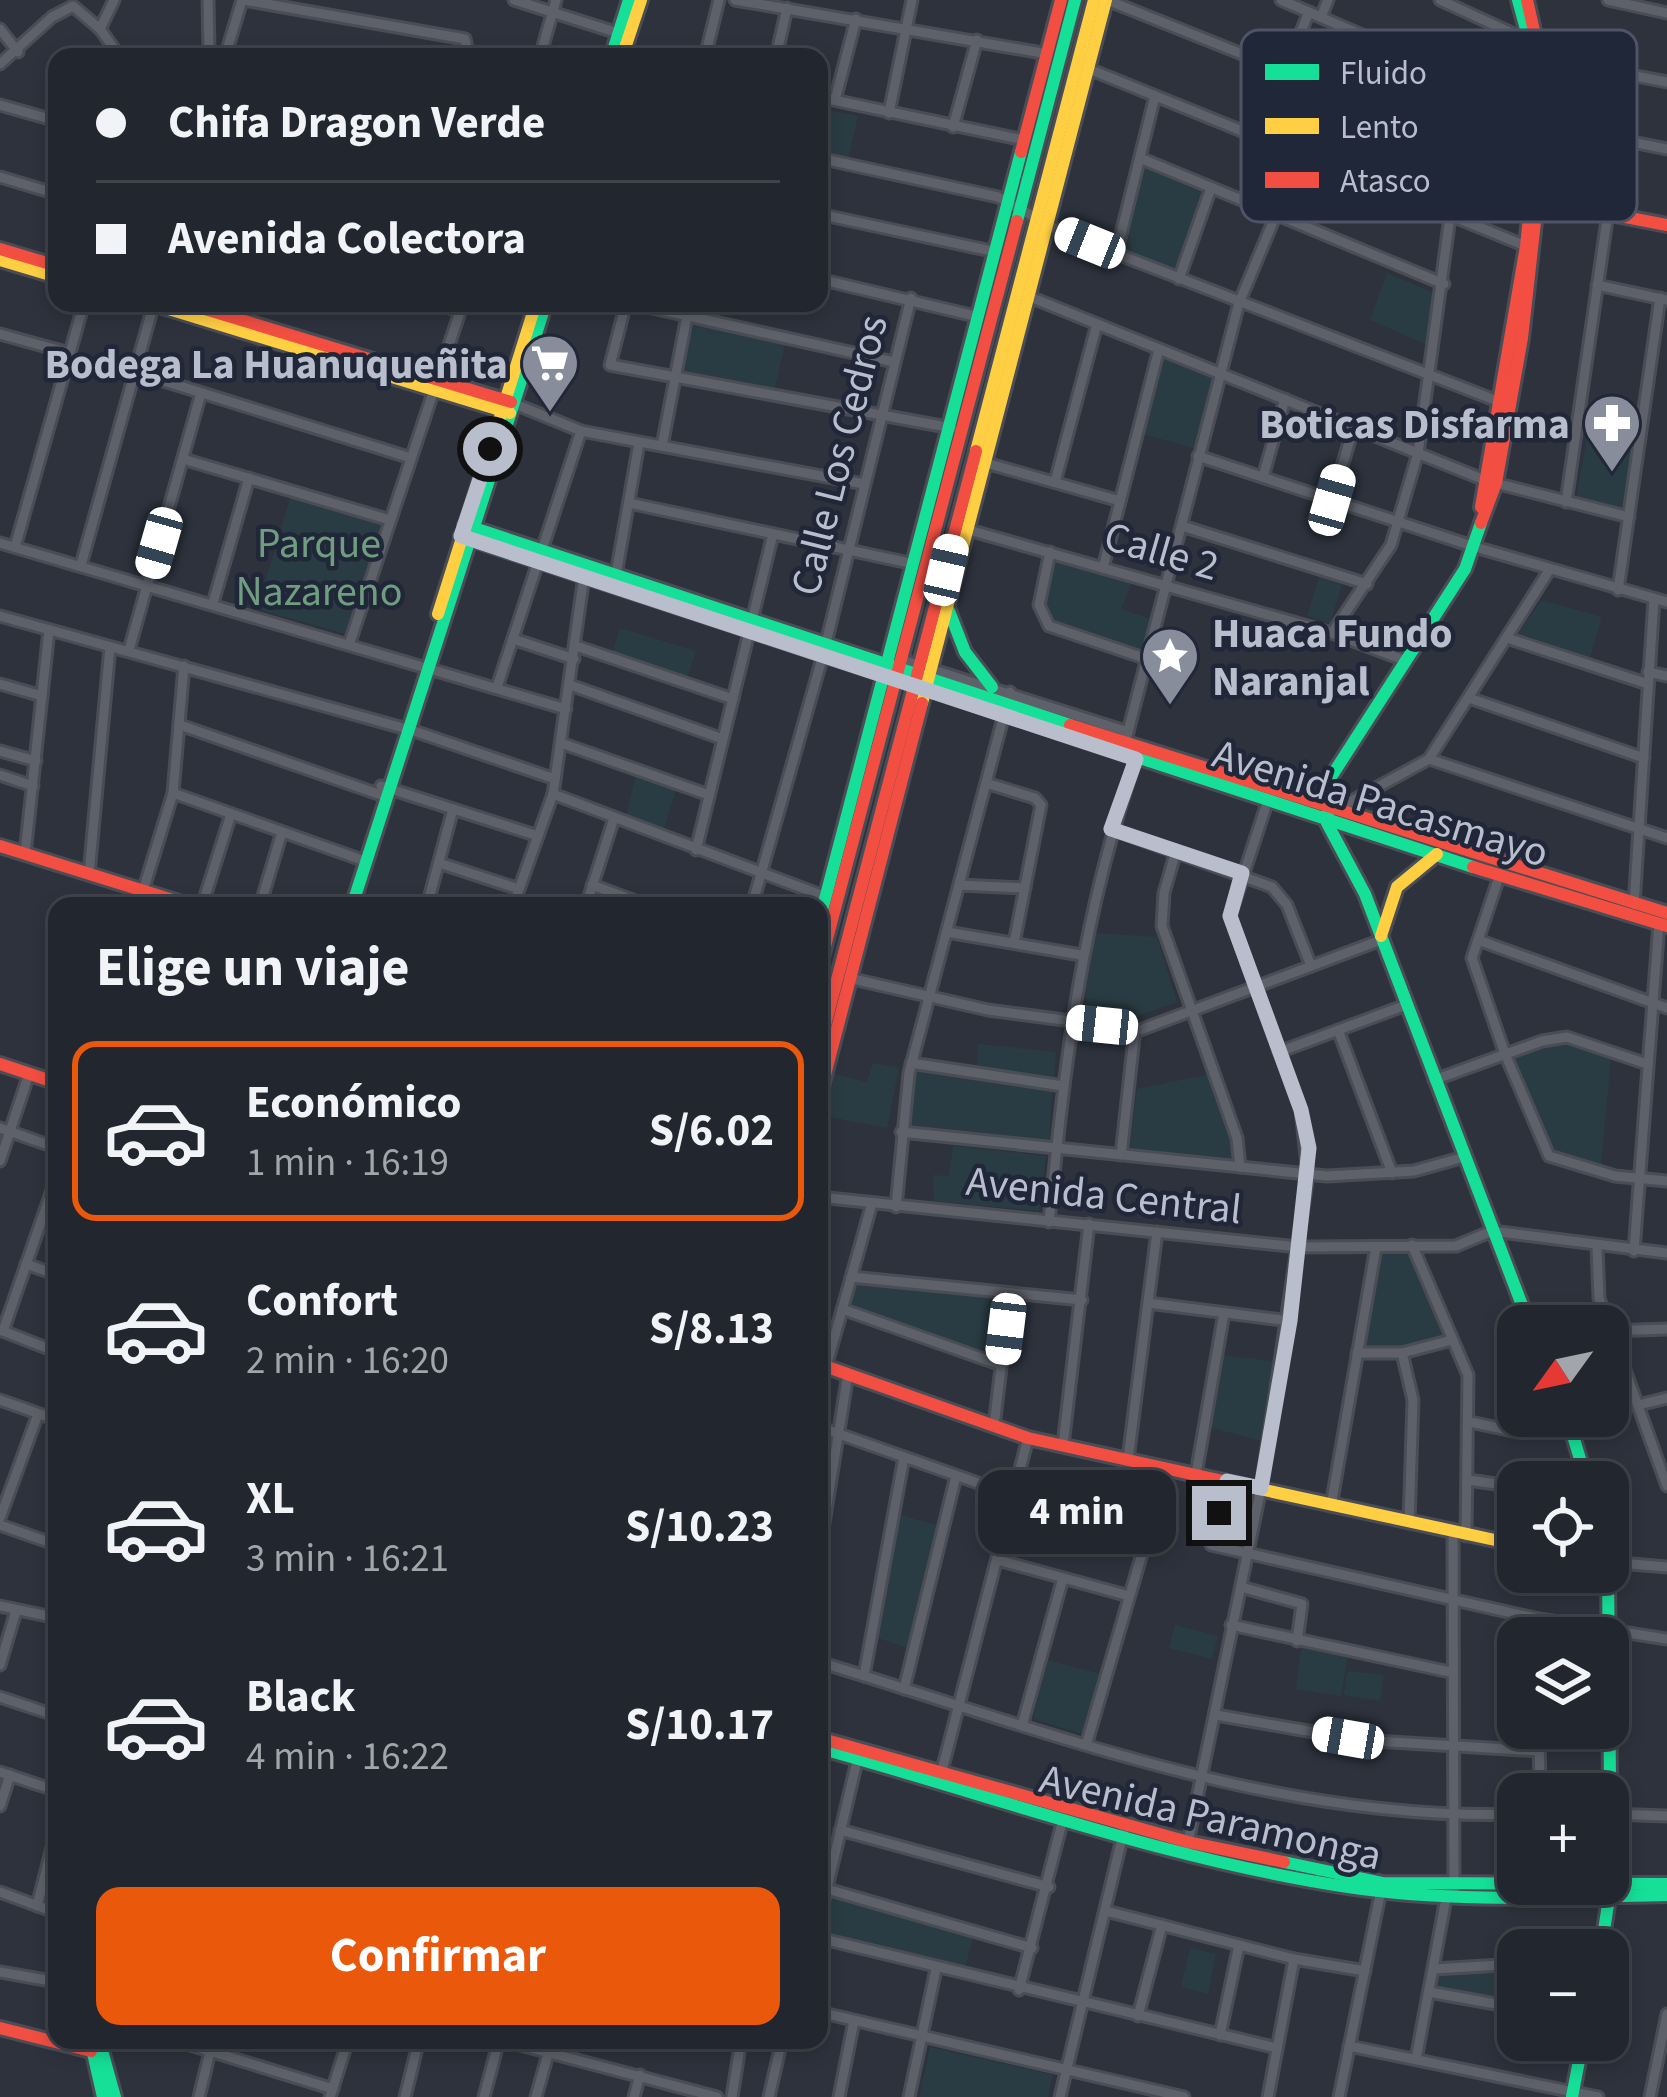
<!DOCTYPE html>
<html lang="es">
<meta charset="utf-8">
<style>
:root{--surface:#22262e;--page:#2a2e36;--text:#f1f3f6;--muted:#a2a5aa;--line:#3f434a;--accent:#ea580c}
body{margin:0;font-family:"Source Sans 3",sans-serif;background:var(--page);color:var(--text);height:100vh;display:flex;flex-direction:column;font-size:45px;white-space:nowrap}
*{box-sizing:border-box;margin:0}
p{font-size:39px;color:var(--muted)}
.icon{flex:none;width:66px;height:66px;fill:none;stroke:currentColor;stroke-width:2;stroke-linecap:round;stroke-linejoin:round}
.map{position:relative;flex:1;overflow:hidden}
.sheet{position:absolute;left:48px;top:897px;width:780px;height:1152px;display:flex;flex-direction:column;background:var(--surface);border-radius:24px;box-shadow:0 6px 18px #0003,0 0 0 3px var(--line)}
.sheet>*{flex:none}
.hud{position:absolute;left:48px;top:48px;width:780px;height:264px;border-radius:24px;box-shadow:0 6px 18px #0003,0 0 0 3px var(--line);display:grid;align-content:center;height:264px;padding:0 48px;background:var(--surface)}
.needle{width:78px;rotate:237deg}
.controls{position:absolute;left:1497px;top:1305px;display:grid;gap:24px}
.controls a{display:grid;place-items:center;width:132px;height:132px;border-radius:24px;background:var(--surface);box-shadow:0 6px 18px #0003,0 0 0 3px var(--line);font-size:60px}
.end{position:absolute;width:54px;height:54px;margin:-27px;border:15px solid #b9becd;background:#111;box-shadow:0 0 0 6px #111}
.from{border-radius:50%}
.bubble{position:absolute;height:84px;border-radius:24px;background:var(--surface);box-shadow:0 6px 18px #0003,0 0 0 3px var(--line);font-size:39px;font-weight:700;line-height:84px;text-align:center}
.car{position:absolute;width:36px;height:72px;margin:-36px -18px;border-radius:15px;box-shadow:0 0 9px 3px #0007;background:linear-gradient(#fff 24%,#345 0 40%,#fff 0 76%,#345 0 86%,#fff 0)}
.hud b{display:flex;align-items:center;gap:42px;height:114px;font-size:45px}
.hud b+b{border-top:3px solid var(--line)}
.hud i{width:30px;height:30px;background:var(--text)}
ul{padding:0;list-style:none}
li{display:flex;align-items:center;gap:36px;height:180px;margin:0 24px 18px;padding:0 24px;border:6px solid transparent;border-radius:24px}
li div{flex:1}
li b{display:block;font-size:45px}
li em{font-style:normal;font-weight:700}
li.current{border-color:var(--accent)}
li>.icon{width:108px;height:108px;stroke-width:1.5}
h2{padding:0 48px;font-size:54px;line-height:144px}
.button{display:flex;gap:24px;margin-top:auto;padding:24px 48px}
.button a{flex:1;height:138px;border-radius:24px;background:var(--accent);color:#fff;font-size:48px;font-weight:700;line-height:138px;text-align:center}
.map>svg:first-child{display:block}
</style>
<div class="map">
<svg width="1667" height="2097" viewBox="0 0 1667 2097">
<rect width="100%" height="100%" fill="#2d323d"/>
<g fill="#2a3c43">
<polygon points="819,108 858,116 848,159 819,153"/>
<polygon points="1145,168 1203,193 1176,275 1121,252"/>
<polygon points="1387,273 1437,294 1427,345 1370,320"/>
<polygon points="694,322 786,340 775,388 684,372"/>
<polygon points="1163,356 1214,376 1196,449 1143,434"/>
<polygon points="1588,433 1633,440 1621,512 1576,498"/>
<polygon points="291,495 383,523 346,634 257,609"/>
<polygon points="1055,557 1132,582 1121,609 1152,619 1143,652 1047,618 1044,607"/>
<polygon points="1319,577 1342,585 1330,623 1307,616"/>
<polygon points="1541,600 1602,617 1590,658 1519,633"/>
<polygon points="620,628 696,651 687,679 612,653"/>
<polygon points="636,775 676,789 664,830 626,816"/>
<polygon points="1094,933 1157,937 1177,1002 1126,1020 1083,1014"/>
<polygon points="1566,1042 1611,1057 1601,1167 1553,1153 1510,1057"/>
<polygon points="978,1044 1056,1052 1054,1079 977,1070"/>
<polygon points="873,1063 899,1068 887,1128 824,1116 834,1074 867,1082"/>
<polygon points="914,1068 1052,1089 1049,1144 905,1130"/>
<polygon points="1210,1074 1237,1159 1129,1151 1137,1089"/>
<polygon points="953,1146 1046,1156 1039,1211 934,1201 933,1175 949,1176"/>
<polygon points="1411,1249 1448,1338 1402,1350 1362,1350 1379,1250"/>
<polygon points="857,1282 1004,1300 998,1355 850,1307"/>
<polygon points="1222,1355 1279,1362 1265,1442 1209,1427"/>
<polygon points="897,1514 939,1526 908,1648 871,1636"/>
<polygon points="1175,1625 1218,1636 1212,1659 1169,1648"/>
<polygon points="1301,1647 1348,1656 1341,1696 1296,1689"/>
<polygon points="1047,1660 1101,1674 1083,1734 1033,1719"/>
<polygon points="1347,1671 1384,1675 1380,1701 1344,1695"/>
<polygon points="830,1897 973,1938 965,1968 823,1932"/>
<polygon points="1190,1948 1216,1954 1208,1994 1181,1987"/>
<polygon points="1518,1971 1511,2004 1436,1988 1439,1975"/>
<polygon points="930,2047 1053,2075 1048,2097 919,2097"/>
</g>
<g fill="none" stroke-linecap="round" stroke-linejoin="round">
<g stroke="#4a4d55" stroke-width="15">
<g id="street">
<polyline points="244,0 465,39 469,57"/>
<polyline points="514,0 618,33"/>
<polyline points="735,0 1048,54"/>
<polyline points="1107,0 1462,142"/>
<polyline points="1281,0 1540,112"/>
<polyline points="1440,0 1529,41"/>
<polyline points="1608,0 1667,13"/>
<polyline points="1321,17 1328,0"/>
<polyline points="0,29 18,52"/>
<polyline points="100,29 114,0"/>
<polyline points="204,57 209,51 208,0"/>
<polyline points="225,57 242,0"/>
<polyline points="540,57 556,0"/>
<polyline points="705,57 719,0"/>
<polyline points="776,57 787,8"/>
<polyline points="1541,58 1667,82"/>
<polyline points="0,64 52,17 73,6 100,29 120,57"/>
<polyline points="1089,69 1526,246"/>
<polyline points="819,97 1024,140"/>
<polyline points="835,100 856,19"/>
<polyline points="0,105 57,121"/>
<polyline points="889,113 912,0"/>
<polyline points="1546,125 1667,149"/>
<polyline points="953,127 977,40"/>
<polyline points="1595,135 1606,70"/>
<polyline points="1258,138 1309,12"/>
<polyline points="819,158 998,197 1063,233 1500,402"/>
<polyline points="1140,158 1444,284"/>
<polyline points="0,177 57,194"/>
<polyline points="819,214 996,252"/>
<polyline points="1116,254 1155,96"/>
<polyline points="819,279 979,317"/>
<polyline points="1179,279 1211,188"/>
<polyline points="1597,285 1667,300"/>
<polyline points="1030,297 1487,481 1629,517"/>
<polyline points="431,303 460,311"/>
<polyline points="626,303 610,365 952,428"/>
<polyline points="630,303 894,362"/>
<polyline points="0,334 69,353"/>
<polyline points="135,372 411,458"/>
<polyline points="515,404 581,431 864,484"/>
<polyline points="662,446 687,316"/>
<polyline points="1198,456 1475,547 1667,602"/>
<polyline points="183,459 390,520"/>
<polyline points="986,463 1120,501"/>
<polyline points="1263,477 1285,399"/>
<polyline points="1055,482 1097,324"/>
<polyline points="1332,500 1354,426"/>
<polyline points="1566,502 1608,213"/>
<polyline points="629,503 914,564"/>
<polyline points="1182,526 1367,584"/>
<polyline points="969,530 1332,633 1404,660"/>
<polyline points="0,543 566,709"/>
<polyline points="15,547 84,303"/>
<polyline points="1050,552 1039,605 1049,626 1147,659"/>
<polyline points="81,565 154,303"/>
<polyline points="1103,568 1159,349"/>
<polyline points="615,580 639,443"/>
<polyline points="1618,590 1660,298"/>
<polyline points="213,603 249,478"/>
<polyline points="0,616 414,731 555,779"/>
<polyline points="1332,633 1391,545 1418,453 1468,84"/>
<polyline points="1507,638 1648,684"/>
<polyline points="513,639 574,659"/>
<polyline points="350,642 463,303"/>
<polyline points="576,646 733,699"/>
<polyline points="129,650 201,393"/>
<polyline points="899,659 1128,732"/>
<polyline points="1648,672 1667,676"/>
<polyline points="0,684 42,696"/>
<polyline points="570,685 723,739"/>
<polyline points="497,687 581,431"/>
<polyline points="1469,698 1644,758"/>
<polyline points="180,725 384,796"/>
<polyline points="561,743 709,795"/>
<polyline points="1124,747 1239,303 1301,155"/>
<polyline points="0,751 36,761"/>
<polyline points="1429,759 1667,838"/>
<polyline points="0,775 33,786"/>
<polyline points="986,783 1035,798 1041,805 1014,943"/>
<polyline points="381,786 538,836"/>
<polyline points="173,793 365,861"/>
<polyline points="553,794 826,897"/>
<polyline points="1339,808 1429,759 1550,569"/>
<polyline points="1111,829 1272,887 1287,905 1311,966"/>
<polyline points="696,850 773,534"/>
<polyline points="1176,851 1164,893 1162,926 1237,1138 1240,1167"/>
<polyline points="25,854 49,630"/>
<polyline points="439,863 519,889"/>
<polyline points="89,874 110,647"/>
<polyline points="1500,874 1472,958 1505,1054 1549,1156 1615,1176 1667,1181"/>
<polyline points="592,885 649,906"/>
<polyline points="959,885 1025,888"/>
<polyline points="143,891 173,793 184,666"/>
<polyline points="1634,905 1654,599"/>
<polyline points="202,906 231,814"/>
<polyline points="260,906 282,832"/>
<polyline points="427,906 453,809"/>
<polyline points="513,906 553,794 584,576"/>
<polyline points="586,906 614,818"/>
<polyline points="752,906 823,655 911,298"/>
<polyline points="947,932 1081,955"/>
<polyline points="1478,940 1667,1008"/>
<polyline points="853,979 988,1010 1140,1030 1381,940"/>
<polyline points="1338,1030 1392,1173"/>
<polyline points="1279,1052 1406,1005"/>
<polyline points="911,1063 1063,1086"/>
<polyline points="1434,1080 1542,1041 1567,1037 1647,1064"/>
<polyline points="0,1128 57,1148"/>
<polyline points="901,1132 1327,1176 1414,1171 1464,1157"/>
<polyline points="1121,1155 1135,1029"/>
<polyline points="0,1161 29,1074"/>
<polyline points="819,1197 1298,1247 1456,1246 1492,1231 1667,1253"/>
<polyline points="896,1207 909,1073 1010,692"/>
<path d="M 1049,1222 C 1066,1056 1081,919 1136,759"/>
<polyline points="1412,1245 1468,1375 1466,1536"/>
<polyline points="1597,1247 1599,1298 1667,1486"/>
<polyline points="1634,1251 1659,923"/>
<polyline points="26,1264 57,1275"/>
<polyline points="851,1277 1082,1300"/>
<polyline points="1148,1303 1290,1321"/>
<polyline points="842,1309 1001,1365"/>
<polyline points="0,1330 57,1352"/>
<polyline points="3,1331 57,1176"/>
<polyline points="1611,1331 1667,1329"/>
<polyline points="1357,1353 1402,1353 1452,1340"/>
<polyline points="1402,1353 1413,1400 1409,1523"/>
<polyline points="826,1367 871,1207"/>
<polyline points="0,1400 57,1420"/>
<polyline points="1638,1405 1667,1398"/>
<polyline points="1470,1422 1513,1431 1561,1416"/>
<polyline points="994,1426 1010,1293"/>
<polyline points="819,1427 1015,1496"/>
<polyline points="1063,1445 1089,1224"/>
<polyline points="1128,1459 1157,1232"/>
<polyline points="1196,1474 1224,1313"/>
<polyline points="1468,1480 1518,1487"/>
<polyline points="1227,1481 1211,1545 1539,1619 1667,1639"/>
<polyline points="1545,1482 1583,1470"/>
<polyline points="1331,1506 1376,1247"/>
<polyline points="0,1518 38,1414"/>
<polyline points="1080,1518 1147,1536"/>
<polyline points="0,1525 57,1545"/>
<polyline points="1453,1533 1454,1892"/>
<polyline points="819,1554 848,1374"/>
<polyline points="998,1560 1129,1596"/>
<polyline points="1608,1562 1667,1567"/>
<polyline points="1241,1587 1302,1604 1297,1641"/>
<polyline points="0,1606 57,1618"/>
<polyline points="1539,1619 1539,1638"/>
<polyline points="1231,1625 1450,1672"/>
<path d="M 819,1662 C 1047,1731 1276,1822 1518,1814"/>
<polyline points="0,1665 16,1611"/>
<polyline points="864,1676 904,1457"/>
<polyline points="904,1689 956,1476"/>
<polyline points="0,1697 57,1716"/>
<polyline points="1216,1715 1359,1740 1539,1751"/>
<polyline points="1023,1722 1063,1578"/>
<polyline points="1539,1728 1540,1794"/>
<polyline points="1087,1742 1167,1468"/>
<polyline points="0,1772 57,1791"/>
<polyline points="940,1778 1028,1438"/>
<polyline points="0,1806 10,1775"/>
<polyline points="1608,1814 1667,1816"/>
<polyline points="840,1830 1049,1887"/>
<polyline points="1187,1847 1261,1488 1308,1175 1301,1110 1230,916 1267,803"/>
<polyline points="827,1889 1032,1948"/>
<polyline points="0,1892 57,1913"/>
<polyline points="37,1906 57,1828"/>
<polyline points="1106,1911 1294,1959 1365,1971"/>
<polyline points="819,1921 858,1757"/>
<polyline points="819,1938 1277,2048"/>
<polyline points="1434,1969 1518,1964"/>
<polyline points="0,1972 57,1982"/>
<polyline points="1019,1990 1063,1819"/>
<polyline points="1429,1992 1518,2008"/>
<polyline points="819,2012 1184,2097"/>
<polyline points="1138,2016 1162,1925"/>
<polyline points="1220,2035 1239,1945"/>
<polyline points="174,2040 333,2089"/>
<polyline points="501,2040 717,2097"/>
<polyline points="1349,2046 1598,2097"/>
<polyline points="1416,2059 1447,1893"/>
<polyline points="199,2097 210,2052"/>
<polyline points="330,2097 348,2040"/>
<polyline points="405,2097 419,2040"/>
<polyline points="484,2097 499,2040"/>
<polyline points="536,2097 552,2040"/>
<polyline points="634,2097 640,2075"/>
<polyline points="732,2097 741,2040"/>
<polyline points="769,2097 782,2040"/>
<polyline points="839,2097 854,2021"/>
<polyline points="909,2097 936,1969"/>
<polyline points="1060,2097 1124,1830"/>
<polyline points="1268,2097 1294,1959"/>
<polyline points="1339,2097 1381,1890"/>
<polyline points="1650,2097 1667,2014"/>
</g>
</g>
<g stroke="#4a4d55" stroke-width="18">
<g id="fast">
<polyline points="1518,0 1532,51"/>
<polyline points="611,57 629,0"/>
<polyline points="1017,221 1075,0"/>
<polyline points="1481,523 1465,569 1331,777 1327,823 1365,894 1530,1326"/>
<polyline points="465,525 1070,725"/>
<polyline points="461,536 1473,867"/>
<polyline points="949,611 965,652 992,687"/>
<polyline points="352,906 546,303"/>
<polyline points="819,922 1021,152"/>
<polyline points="1567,1416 1587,1482"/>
<path d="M 819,1748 C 995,1796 1167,1860 1348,1887 C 1454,1903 1561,1897 1667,1895"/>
<polyline points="1284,1862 1383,1883 1667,1884"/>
<polyline points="1601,1950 1611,1885 1608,1572"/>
<polyline points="90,2040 103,2097"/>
<polyline points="99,2040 115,2097"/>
<polyline points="1572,2097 1583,2040"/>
</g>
</g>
<g stroke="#4a4d55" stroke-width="18">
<g id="slow">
<polyline points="622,57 641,0"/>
<polyline points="0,260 57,277"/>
<polyline points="149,303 510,413"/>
<polyline points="976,451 1094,0"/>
<polyline points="438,614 536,303"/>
<polyline points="922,703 1106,0"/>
<polyline points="1381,936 1397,887 1437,854"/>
<polyline points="1255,1488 1518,1545"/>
</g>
</g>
<g stroke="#4a4d55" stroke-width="18">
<g id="jam">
<polyline points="1021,152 1061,0"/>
<polyline points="1533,199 1667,225"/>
<polyline points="0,249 57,266"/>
<polyline points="185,303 511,402"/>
<polyline points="1481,507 1526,246 1537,142"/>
<polyline points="1481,523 1496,483 1522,338 1549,97 1527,0"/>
<polyline points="1070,725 1667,913"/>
<polyline points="0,846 192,906"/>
<polyline points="1473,867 1667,926"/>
<polyline points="819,969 1017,221"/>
<polyline points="819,1048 976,451"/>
<polyline points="0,1064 57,1083"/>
<polyline points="819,1098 922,703"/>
<polyline points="819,1364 1028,1438 1255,1488"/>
<polyline points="819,1738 1188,1842 1284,1862"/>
<polyline points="0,2028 91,2051"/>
</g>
</g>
<use href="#street" stroke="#5e616a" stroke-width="9"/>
<use href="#fast" stroke="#16e098" stroke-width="12"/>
<use href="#slow" stroke="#ffcf43" stroke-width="12"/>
<use href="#jam" stroke="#f24e42" stroke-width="12"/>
</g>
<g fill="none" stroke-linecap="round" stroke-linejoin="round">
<polyline stroke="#b9becd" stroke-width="15" points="490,449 461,536 1136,759 1111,829 1242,873 1230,916 1301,1110 1309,1148 1290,1321 1261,1488 1227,1481 1219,1513"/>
</g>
<defs>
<g id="supermarket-pin" transform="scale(3)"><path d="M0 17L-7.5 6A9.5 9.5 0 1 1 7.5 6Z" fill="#888d9b" stroke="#202738"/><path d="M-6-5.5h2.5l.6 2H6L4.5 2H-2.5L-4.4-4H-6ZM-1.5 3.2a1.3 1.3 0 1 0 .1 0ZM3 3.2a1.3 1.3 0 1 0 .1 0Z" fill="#fff"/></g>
<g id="pharmacy-pin" transform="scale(3)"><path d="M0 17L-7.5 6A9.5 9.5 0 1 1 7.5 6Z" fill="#888d9b" stroke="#202738"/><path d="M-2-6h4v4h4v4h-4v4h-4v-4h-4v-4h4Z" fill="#fff"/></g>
<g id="sight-pin" transform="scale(3)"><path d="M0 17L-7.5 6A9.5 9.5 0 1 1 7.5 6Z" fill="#888d9b" stroke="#202738"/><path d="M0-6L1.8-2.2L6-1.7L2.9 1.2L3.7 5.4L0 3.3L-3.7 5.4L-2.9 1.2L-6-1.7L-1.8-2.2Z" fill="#fff"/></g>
</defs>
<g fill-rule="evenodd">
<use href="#supermarket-pin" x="550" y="363"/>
<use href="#pharmacy-pin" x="1612" y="423"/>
<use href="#sight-pin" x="1170" y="656"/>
</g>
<g text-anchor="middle" stroke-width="9" stroke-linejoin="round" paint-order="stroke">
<g font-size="42" font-weight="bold" fill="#b9becd" stroke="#202738" text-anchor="end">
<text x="508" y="378">Bodega La Huanuqueñita</text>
<text x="1570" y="438">Boticas Disfarma</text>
<text x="1212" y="647" text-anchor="start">Huaca Fundo<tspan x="1212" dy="48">Naranjal</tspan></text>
</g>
<g font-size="42" fill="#b9becd" stroke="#202738">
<text transform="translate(838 455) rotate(-76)" y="15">Calle Los Cedros</text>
<text transform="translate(1162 550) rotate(16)" y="15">Calle 2</text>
<text transform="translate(1381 802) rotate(17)" y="15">Avenida Pacasmayo</text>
<text transform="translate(1104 1194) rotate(6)" y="15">Avenida Central</text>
<text transform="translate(1211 1816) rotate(13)" y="15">Avenida Paramonga</text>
</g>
<g font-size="42" fill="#709d80" stroke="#202738">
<text x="319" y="557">Parque<tspan x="319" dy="48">Nazareno</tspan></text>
</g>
</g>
<rect x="1241" y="30" width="396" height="192" rx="18" fill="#202738" stroke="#4e5465" stroke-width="3"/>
<rect x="1265" y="64" width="54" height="16" fill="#16e098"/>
<rect x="1265" y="118" width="54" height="16" fill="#ffcf43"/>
<rect x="1265" y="172" width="54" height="16" fill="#f24e42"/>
<g font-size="33" fill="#b9becd">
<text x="1340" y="84">Fluido</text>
<text x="1340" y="138">Lento</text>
<text x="1340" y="192">Atasco</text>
</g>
</svg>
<div class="controls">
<a><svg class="needle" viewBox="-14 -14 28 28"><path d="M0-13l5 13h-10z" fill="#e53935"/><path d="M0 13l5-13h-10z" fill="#a2a5aa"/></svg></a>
<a><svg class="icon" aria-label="locate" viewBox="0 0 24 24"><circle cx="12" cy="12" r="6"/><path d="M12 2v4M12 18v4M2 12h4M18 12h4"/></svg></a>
<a><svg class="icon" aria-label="layers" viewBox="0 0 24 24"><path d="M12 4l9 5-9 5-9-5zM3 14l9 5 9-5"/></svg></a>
<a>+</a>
<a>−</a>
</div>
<i class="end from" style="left:490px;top:449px"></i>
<i class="end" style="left:1219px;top:1513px"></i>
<div class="bubble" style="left:978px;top:1470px;width:198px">4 min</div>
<i class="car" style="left:1090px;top:243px;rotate:292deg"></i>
<i class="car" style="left:1332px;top:500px;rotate:16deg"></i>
<i class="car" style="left:159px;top:543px;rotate:196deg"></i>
<i class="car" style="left:946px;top:570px;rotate:13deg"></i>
<i class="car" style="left:1102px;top:1025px;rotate:276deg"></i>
<i class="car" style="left:1006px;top:1329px;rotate:187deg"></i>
<i class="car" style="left:1348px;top:1738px;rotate:280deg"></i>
<div class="hud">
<b><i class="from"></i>Chifa Dragon Verde</b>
<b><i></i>Avenida Colectora</b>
</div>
<section class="sheet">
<h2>Elige un viaje</h2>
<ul>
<li class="current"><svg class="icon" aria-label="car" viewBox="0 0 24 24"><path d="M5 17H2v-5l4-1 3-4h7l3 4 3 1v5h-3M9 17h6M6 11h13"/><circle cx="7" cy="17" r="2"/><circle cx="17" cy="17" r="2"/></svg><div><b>Económico</b><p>1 min · 16:19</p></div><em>S/6.02</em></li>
<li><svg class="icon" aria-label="car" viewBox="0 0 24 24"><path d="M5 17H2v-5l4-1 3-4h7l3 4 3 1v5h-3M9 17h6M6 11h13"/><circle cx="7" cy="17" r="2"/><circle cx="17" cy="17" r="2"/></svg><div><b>Confort</b><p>2 min · 16:20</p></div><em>S/8.13</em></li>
<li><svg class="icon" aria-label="car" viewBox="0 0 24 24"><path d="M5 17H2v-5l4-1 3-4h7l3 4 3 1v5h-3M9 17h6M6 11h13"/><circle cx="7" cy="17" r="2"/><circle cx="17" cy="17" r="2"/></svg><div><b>XL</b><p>3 min · 16:21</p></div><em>S/10.23</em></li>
<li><svg class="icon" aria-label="car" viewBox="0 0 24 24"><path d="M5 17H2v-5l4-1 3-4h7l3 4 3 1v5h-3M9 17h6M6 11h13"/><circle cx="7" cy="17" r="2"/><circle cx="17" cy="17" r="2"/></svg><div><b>Black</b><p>4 min · 16:22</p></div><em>S/10.17</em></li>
</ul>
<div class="button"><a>Confirmar</a></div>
</section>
</div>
